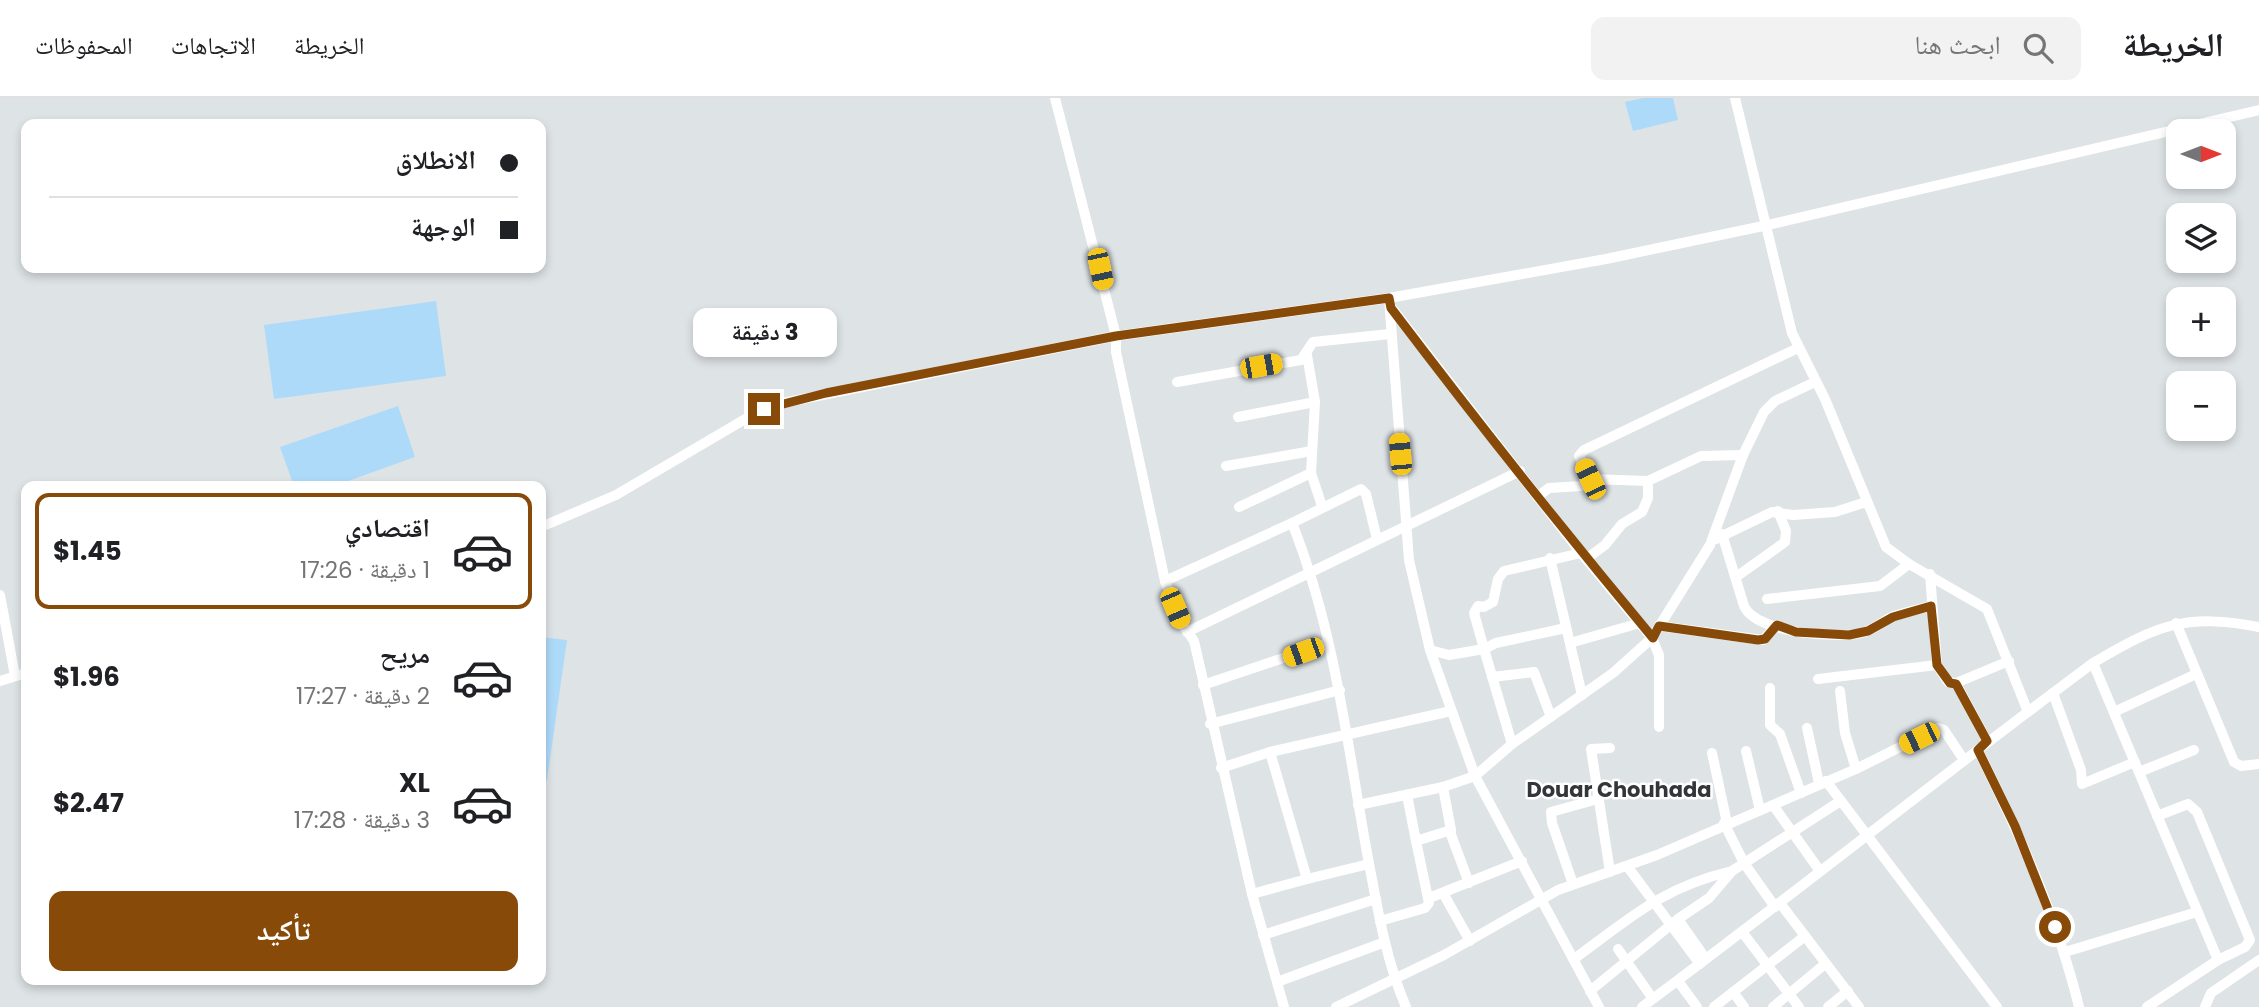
<!DOCTYPE html>
<html lang="ar">
<meta charset="utf-8">
<style>
:root{--surface:#fff;--page:#f2f2f2;--text:#202124;--muted:#757577;--line:#e0e0e0;--accent:#874a08}
body{margin:0;font-family:Poppins,"Noto Naskh Arabic",sans-serif;background:var(--page);color:var(--text);direction:rtl;height:100vh;display:flex;flex-direction:column;font-size:26px;white-space:nowrap}
*{box-sizing:border-box;margin:0}
p{font-size:23px;color:var(--muted)}
.icon{flex:none;width:38px;height:38px;fill:none;stroke:currentColor;stroke-width:2;stroke-linecap:round;stroke-linejoin:round}
.map{position:relative;flex:1;overflow:hidden;direction:ltr}
.drawer{position:absolute;left:21px;top:383px;width:525px;height:504px;display:flex;flex-direction:column;background:var(--surface);border-radius:14px;box-shadow:0 4px 10px #0003;direction:rtl}
.drawer>*{flex:none}
.guide{position:absolute;left:21px;top:21px;width:525px;height:154px;border-radius:14px;box-shadow:0 4px 10px #0003;direction:rtl;display:grid;align-content:center;height:154px;padding:0 28px;background:var(--surface)}
.needle{width:46px;rotate:90deg}
.controls{position:absolute;left:2166px;top:21px;display:grid;gap:14px}
.controls a{display:grid;place-items:center;width:70px;height:70px;border-radius:14px;background:var(--surface);box-shadow:0 4px 10px #0003;font-size:35px}
.end{position:absolute;width:32px;height:32px;margin:-16px;border:9px solid #874a08;background:#fff;box-shadow:0 0 0 4px #fff}
.from{border-radius:50%}
.bubble{position:absolute;height:49px;border-radius:14px;background:var(--surface);box-shadow:0 4px 10px #0003;font-size:23px;font-weight:700;line-height:49px;text-align:center;direction:rtl}
.car{position:absolute;width:21px;height:42px;margin:-21px -10px;border-radius:9px;box-shadow:0 0 5px 2px #0007;background:linear-gradient(#f5c518 24%,#345 0 40%,#f5c518 0 76%,#345 0 86%,#f5c518 0)}
.guide b{display:flex;align-items:center;gap:24px;height:66px;font-size:26px}
.guide b+b{border-top:2px solid var(--line)}
.guide i{width:18px;height:18px;background:var(--text)}
ul{padding:12px 0 0;list-style:none}
li{display:flex;align-items:center;gap:21px;height:116px;margin:0 14px 10px;padding:0 14px;border:4px solid transparent;border-radius:14px}
li div{flex:1}
li b{display:block;font-size:26px}
li em{font-style:normal;font-weight:700}
li.active{border-color:var(--accent)}
li>.icon{width:63px;height:63px;stroke-width:1.5}
.primary-button{display:flex;gap:14px;margin-top:auto;padding:14px 28px}
.primary-button a{flex:1;height:80px;border-radius:14px;background:var(--accent);color:#fff;font-size:28px;font-weight:700;line-height:80px;text-align:center}
header{display:flex;align-items:center;gap:42px;box-sizing:border-box;height:98px;padding:0 35px;background:var(--surface);border-bottom:2px solid var(--line)}
header strong{font-size:33px}
nav{display:flex;gap:38px;margin-inline-start:auto;font-size:24px}
.search{width:490px;height:63px;background:var(--page);display:flex;align-items:center;gap:18px;box-sizing:border-box;padding:0 24px;border-radius:14px;color:var(--muted);font-size:26px}
.map>svg:first-child{display:block}
</style>
<header>
<strong>الخريطة</strong>
<div class="search"><svg class="icon" aria-label="search" viewBox="0 0 24 24"><circle cx="10" cy="10" r="6"/><path d="M15 15l6 6"/></svg>ابحث هنا</div>
<nav><a>الخريطة</a><a>الاتجاهات</a><a>المحفوظات</a></nav>
</header>
<div class="map">
<svg width="2259" height="909" viewBox="0 0 2259 909">
<rect width="100%" height="100%" fill="#dee3e6"/>
<g fill="#aedaf9">
<polygon points="1643,0 1673,0 1678,22 1633,33 1625,4"/>
<polygon points="436,203 446,278 274,301 264,227"/>
<polygon points="398,308 415,359 334,388 328,388 326,384 314,388 294,388 280,349"/>
<polygon points="541,539 567,542 547,682 541,681"/>
</g>
<g fill="none" stroke-linecap="round" stroke-linejoin="round">
<g stroke="#fff" stroke-width="10">
<polyline points="1055,0 1116,238 1116,254 1165,483 1180,523 1194,543 1252,796 1284,909"/>
<polyline points="1735,0 1792,235 1825,301 1886,449 1909,466 1987,511 2028,614"/>
<polyline points="1389,200 1409,462 1430,552 1475,678 1599,909"/>
<polyline points="1392,210 1581,455 1652,540 1659,557 1659,629"/>
<polyline points="1307,257 1315,304 1311,375 1322,408"/>
<polyline points="1177,284 1301,262 1313,244 1390,236"/>
<polyline points="1238,319 1315,304"/>
<polyline points="1226,368 1312,353"/>
<polyline points="1590,381 1579,358 1584,352 1798,250"/>
<polyline points="1537,399 1549,390 1582,388 1590,381 1648,383 1701,358 1743,357"/>
<polyline points="1239,409 1311,375"/>
<polyline points="541,429 616,397 747,320 778,306 1116,238 1389,200 1606,161 1768,127 2259,12"/>
<path d="M 1722,436 L 1744,508 C 1756,535 1839,542 1865,534 C 1876,530 1884,522 1894,518 C 1906,514 1919,511 1931,508"/>
<path d="M 1377,441 L 1366,396 L 1361,391 L 1292,425 C 1334,530 1347,644 1367,755 C 1377,807 1385,860 1406,909"/>
<polyline points="1716,441 1772,414 1793,417 1835,414 1866,404"/>
<polyline points="1550,460 1582,597"/>
<polyline points="1586,461 1605,447 1622,426 1642,414 1648,400 1648,383"/>
<polyline points="1930,476 1937,567 1948,584 1956,585 2009,563"/>
<polyline points="1736,479 1785,444 1786,433 1778,413"/>
<polyline points="1165,483 1292,425"/>
<polyline points="0,497 15,578"/>
<polyline points="1767,501 1880,488 1909,466"/>
<polyline points="2176,525 2234,664 2241,668 2259,666"/>
<polyline points="1659,528 1763,542 1777,527"/>
<polyline points="1566,530 1496,545 1484,551 1474,515 1478,508 1484,509 1493,504 1498,481 1504,473 1581,455"/>
<polyline points="1187,534 1520,373"/>
<polyline points="1570,545 1640,525"/>
<polyline points="1430,552 1449,557 1484,551 1512,646"/>
<polyline points="2093,565 2218,862 2147,909"/>
<polyline points="1492,579 1534,574 1551,619"/>
<polyline points="1818,581 1937,567"/>
<polyline points="0,583 26,575"/>
<polyline points="1956,585 1987,643"/>
<polyline points="1203,587 1328,545"/>
<polyline points="1770,590 1770,627 1780,636 1801,695"/>
<polyline points="1840,593 1845,635 1856,671"/>
<polyline points="2053,595 2081,672 2082,686 2135,664"/>
<polyline points="2114,614 2196,576"/>
<polyline points="1210,626 1340,592"/>
<polyline points="1807,630 1819,685"/>
<polyline points="1610,650 1591,651 1610,774"/>
<path d="M 1978,652 C 2019,735 2057,819 2079,909"/>
<polyline points="1746,653 1760,712"/>
<polyline points="1712,655 1727,725"/>
<polyline points="1221,670 1270,654"/>
<polyline points="2139,674 2194,652"/>
<polyline points="1826,683 1997,909"/>
<polyline points="1407,697 1416,743"/>
<polyline points="1358,707 1443,689"/>
<polyline points="1773,707 1820,773"/>
<polyline points="2157,718 2188,706 2197,714 2250,842 2245,849 2218,862"/>
<polyline points="1724,725 1744,765 1775,809"/>
<polyline points="1450,734 1469,785"/>
<polyline points="1369,766 1307,781 1270,654 1451,613"/>
<polyline points="1627,768 1700,866"/>
<polyline points="1573,786 1552,725 1551,714 1598,701"/>
<polyline points="1443,795 1470,843"/>
<polyline points="1252,796 1307,781"/>
<polyline points="1429,800 1522,763"/>
<polyline points="1780,805 1859,909"/>
<polyline points="1678,821 1706,861"/>
<polyline points="1380,823 1425,810 1429,805 1416,743 1451,732 1443,689 1475,678 1512,646 1613,575 1652,540 1710,447 1743,357 1764,314 1775,303 1815,284"/>
<polyline points="1743,835 1799,909"/>
<polyline points="1263,837 1376,801"/>
<polyline points="1618,851 1653,901"/>
<polyline points="2065,854 2197,814"/>
<path d="M 1574,861 C 1630,820 1663,789 1732,773"/>
<polyline points="1678,883 1697,909"/>
<polyline points="1277,884 1385,844"/>
<polyline points="1590,893 1678,821 1709,800 1732,773 1839,704"/>
<polyline points="1733,894 1744,909"/>
<polyline points="1336,909 1444,857 1558,792 1657,757 1856,671 1938,630 1944,632 1964,662"/>
<path d="M 1642,909 C 1794,796 1941,678 2093,565 C 2157,527 2185,515 2259,529"/>
<polyline points="1714,909 1805,838"/>
<polyline points="1773,909 1825,866"/>
<polyline points="1828,909 1848,893"/>
<polyline points="2205,909 2211,895 2259,862"/>
</g>
</g>
<g fill="none" stroke-linecap="round" stroke-linejoin="round">
<path stroke="#874a08" stroke-width="9" d="M 764,311 L 826,295 L 1116,238 L 1389,200 L 1391,210 C 1476,322 1563,432 1653,540 L 1659,528 L 1758,542 L 1765,541 L 1777,527 L 1796,534 L 1849,537 L 1868,533 L 1893,519 L 1931,508 L 1937,567 L 1950,585 L 1956,586 L 1987,643 L 1978,652 L 2015,728 L 2055,829"/>
</g>
<g text-anchor="middle" stroke-width="5" stroke-linejoin="round" paint-order="stroke">
<g font-size="21" font-weight="bold" fill="#323639" stroke="#fff">
<text x="1619" y="699">Douar Chouhada</text>
</g>
</g>
</svg>
<div class="controls">
<a><svg class="needle" viewBox="-14 -14 28 28"><path d="M0-13l5 13h-10z" fill="#e53935"/><path d="M0 13l5-13h-10z" fill="#757577"/></svg></a>
<a><svg class="icon" aria-label="layers" viewBox="0 0 24 24"><path d="M12 4l9 5-9 5-9-5zM3 14l9 5 9-5"/></svg></a>
<a>+</a>
<a>−</a>
</div>
<i class="end from" style="left:2055px;top:829px"></i>
<i class="end" style="left:764px;top:311px"></i>
<div class="bubble" style="left:693px;top:210px;width:144px">3 دقيقة</div>
<i class="car" style="left:1100px;top:171px;rotate:168deg"></i>
<i class="car" style="left:1261px;top:268px;rotate:80deg"></i>
<i class="car" style="left:1400px;top:356px;rotate:355deg"></i>
<i class="car" style="left:1590px;top:381px;rotate:335deg"></i>
<i class="car" style="left:1175px;top:510px;rotate:157deg"></i>
<i class="car" style="left:1303px;top:554px;rotate:250deg"></i>
<i class="car" style="left:1919px;top:640px;rotate:244deg"></i>
<div class="guide">
<b><i class="from"></i>الانطلاق</b>
<b><i></i>الوجهة</b>
</div>
<section class="drawer">
<ul>
<li class="active"><svg class="icon" aria-label="car" viewBox="0 0 24 24"><path d="M5 17H2v-5l4-1 3-4h7l3 4 3 1v5h-3M9 17h6M6 11h13"/><circle cx="7" cy="17" r="2"/><circle cx="17" cy="17" r="2"/></svg><div><b>اقتصادي</b><p>1 دقيقة · 17:26</p></div><em>$1.45</em></li>
<li><svg class="icon" aria-label="car" viewBox="0 0 24 24"><path d="M5 17H2v-5l4-1 3-4h7l3 4 3 1v5h-3M9 17h6M6 11h13"/><circle cx="7" cy="17" r="2"/><circle cx="17" cy="17" r="2"/></svg><div><b>مريح</b><p>2 دقيقة · 17:27</p></div><em>$1.96</em></li>
<li><svg class="icon" aria-label="car" viewBox="0 0 24 24"><path d="M5 17H2v-5l4-1 3-4h7l3 4 3 1v5h-3M9 17h6M6 11h13"/><circle cx="7" cy="17" r="2"/><circle cx="17" cy="17" r="2"/></svg><div><b>XL</b><p>3 دقيقة · 17:28</p></div><em>$2.47</em></li>
</ul>
<div class="primary-button"><a>تأكيد</a></div>
</section>
</div>
